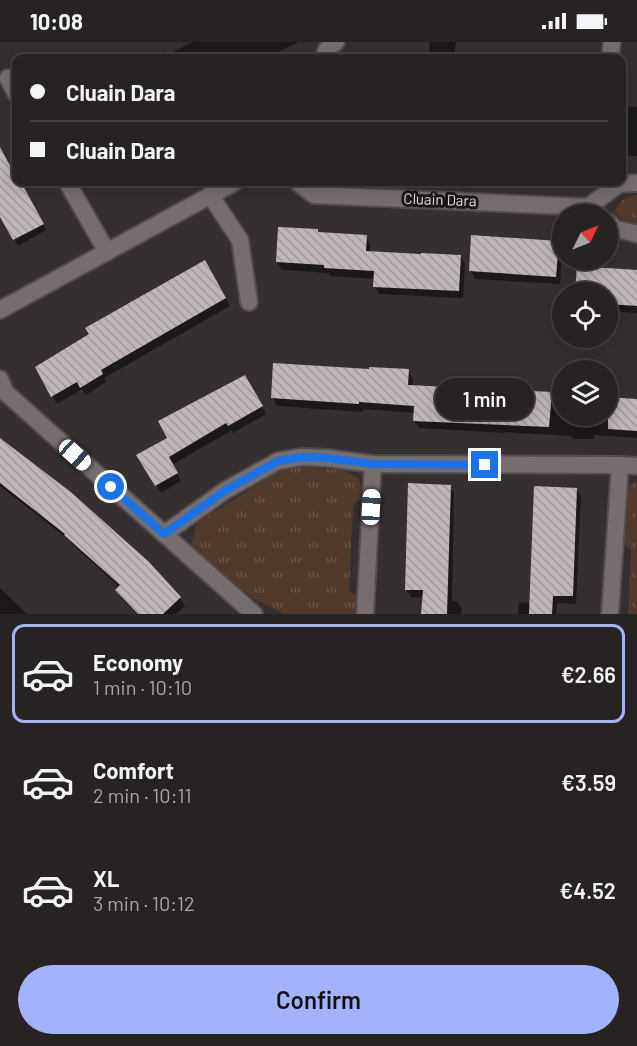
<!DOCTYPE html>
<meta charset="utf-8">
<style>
:root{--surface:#282323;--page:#302b2b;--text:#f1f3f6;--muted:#a5a4a6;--line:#444041;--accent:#a2b2fd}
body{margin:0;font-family:Barlow,sans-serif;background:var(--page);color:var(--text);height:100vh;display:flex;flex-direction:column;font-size:22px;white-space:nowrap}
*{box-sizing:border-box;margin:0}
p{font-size:20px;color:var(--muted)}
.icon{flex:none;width:33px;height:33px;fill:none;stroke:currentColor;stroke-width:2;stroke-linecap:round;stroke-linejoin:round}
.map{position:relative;height:572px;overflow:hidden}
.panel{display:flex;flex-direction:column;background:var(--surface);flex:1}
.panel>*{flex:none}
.guide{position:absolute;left:12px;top:12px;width:614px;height:132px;border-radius:12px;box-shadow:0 3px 15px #0003,0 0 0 2px var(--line);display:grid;align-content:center;height:132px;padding:0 18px;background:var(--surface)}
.needle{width:39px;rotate:47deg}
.controls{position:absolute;left:552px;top:162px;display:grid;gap:12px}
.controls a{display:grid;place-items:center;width:66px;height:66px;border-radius:50%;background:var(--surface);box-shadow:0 3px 15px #0003,0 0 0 2px var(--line);font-size:30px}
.end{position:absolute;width:27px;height:27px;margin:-14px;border:8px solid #1a73e8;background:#fff;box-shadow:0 0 0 3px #fff}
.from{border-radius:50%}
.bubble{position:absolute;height:42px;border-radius:21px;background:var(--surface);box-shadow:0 3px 15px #0003,0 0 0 2px var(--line);font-size:20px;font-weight:600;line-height:42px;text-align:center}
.car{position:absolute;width:18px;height:36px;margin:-18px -9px;border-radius:8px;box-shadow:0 0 4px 2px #0007;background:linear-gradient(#fff 24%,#345 0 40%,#fff 0 76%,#345 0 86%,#fff 0)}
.guide b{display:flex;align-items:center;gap:21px;height:57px;font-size:22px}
.guide b+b{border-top:2px solid var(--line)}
.guide i{width:15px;height:15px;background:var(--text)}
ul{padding:10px 0 0;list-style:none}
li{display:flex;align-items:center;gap:18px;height:99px;margin:0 12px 9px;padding:0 6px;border:3px solid transparent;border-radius:12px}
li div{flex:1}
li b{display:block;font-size:22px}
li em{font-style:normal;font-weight:600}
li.selected{border-color:var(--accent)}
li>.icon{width:54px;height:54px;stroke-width:1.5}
.cta{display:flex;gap:12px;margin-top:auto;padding:12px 18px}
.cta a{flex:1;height:69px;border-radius:36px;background:var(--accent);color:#111;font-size:24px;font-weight:600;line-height:69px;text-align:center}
.status{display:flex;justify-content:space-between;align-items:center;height:42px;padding:0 30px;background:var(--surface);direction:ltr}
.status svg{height:16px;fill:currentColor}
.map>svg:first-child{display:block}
</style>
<div class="status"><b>10:08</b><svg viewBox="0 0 49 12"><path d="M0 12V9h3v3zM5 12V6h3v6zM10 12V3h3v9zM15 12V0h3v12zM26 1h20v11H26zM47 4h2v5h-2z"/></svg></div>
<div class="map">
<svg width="637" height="572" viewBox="0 0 637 572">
<defs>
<pattern id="grass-tufts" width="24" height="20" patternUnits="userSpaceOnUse" patternTransform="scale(1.5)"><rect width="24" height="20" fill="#513a2b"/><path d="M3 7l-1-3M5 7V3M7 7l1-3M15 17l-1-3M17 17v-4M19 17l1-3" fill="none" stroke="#6a5649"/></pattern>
<pattern id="building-back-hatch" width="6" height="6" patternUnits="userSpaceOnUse" patternTransform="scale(1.5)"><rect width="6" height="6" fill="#bfb6b9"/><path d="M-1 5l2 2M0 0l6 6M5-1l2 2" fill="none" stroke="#a09a9c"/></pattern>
</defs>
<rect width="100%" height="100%" fill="#362f2f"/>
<g fill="url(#grass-tufts)">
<polygon points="637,152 637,185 621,177 614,170 621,159"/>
<polygon points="285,425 343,428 359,437 363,456 353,462 349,549 357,554 355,572 284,572 253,556 214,526 191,503 197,481"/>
<polygon points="637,439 637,572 628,572 631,508 623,499 625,447"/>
</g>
<g fill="#0007">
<polygon points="193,0 298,0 267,16 146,16 164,9 166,13"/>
<polygon points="430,0 456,0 454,16 431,16 429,13"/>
<polygon points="621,64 637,65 637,114 621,113"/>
<polygon points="0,106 16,136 16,140 19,140 46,188 18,204 0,172"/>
<polygon points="317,189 319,191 366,194 370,202 370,210 461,214 465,222 463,256 379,252 375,245 375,237 330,234 329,231 282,228 277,220"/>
<polygon points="558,200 562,208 560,242 475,237 471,229"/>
<polygon points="204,220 230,264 104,336 106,340 86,353 82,347 57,362 37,325 91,293"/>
<polygon points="578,225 637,229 637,271 608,269 608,250 577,250"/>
<polygon points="370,329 408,329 413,337 412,345 551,351 552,354 562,354 562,374 608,374 608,357 637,358 637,396 594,393 594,397 573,397 571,394 505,390 505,391 419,386 414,379 415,371 363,367 363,370 277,364 273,356"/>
<polygon points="244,335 266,372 233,391 232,388 172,423 181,439 161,451 138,413 169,396"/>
<polygon points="0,398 180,556 185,564 176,572 137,572 121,556 117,548 120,546 71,501 69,498 0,444"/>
<polygon points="450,444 454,452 452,559 457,559 462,567 461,572 423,572 424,556 411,555 406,547"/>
<polygon points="576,447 581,455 576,562 557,561 556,572 518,572 519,560 531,561"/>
<polygon points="0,546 27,572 0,572"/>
</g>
<g fill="url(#building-back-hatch)">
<polygon points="0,105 14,131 16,130 16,140 21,140 44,182 13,198 0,175"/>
<polygon points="278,185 318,187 318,190 367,193 366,209 421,212 421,211 461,213 459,249 373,245 374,229 324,226 324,223 276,220"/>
<polygon points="471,193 559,199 556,235 469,229"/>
<polygon points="205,218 226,256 101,328 103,332 80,346 77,340 51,355 35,325 89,292 85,286"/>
<polygon points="577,224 637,228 637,264 608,262 608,250 575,250"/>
<polygon points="273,321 369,327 369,325 409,327 408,343 552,350 549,385 413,379 414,364 359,360 359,362 271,356"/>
<polygon points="245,333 263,364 228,384 226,381 169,415 178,431 155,444 136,413 167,396 158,379"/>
<polygon points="608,355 637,357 637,389 608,387"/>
<polygon points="0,396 72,451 111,486 149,520 181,555 163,572 138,572 115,548 120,543 101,526 64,493 65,492 0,441"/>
<polygon points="408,441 451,443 447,572 421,572 423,548 405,548"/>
<polygon points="534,444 577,446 573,554 553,554 552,572 529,572"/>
</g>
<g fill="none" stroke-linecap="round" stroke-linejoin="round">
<g stroke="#524c4c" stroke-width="20">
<g id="minor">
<polyline points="323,16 327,7 336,0"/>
<polyline points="610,16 612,0"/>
<polyline points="8,36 16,52"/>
<polyline points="67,140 107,210"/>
<polyline points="297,140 314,153 588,165"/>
<polyline points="210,153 240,198 249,260"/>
<polyline points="598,172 588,165 619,142 637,141"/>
<polyline points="608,180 616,187 637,192"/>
<polyline points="0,268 235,140"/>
<polyline points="0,337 5,350 254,572"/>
<polyline points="164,492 226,448 278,419 302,415 327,416 373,422 620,423 637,424"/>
<polyline points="365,572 373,422"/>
<polyline points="610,572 620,423"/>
</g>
</g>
<use href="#minor" stroke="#766d6e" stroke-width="16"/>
</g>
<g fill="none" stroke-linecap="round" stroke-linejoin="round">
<polyline stroke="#1a73e8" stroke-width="8" points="111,445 164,492 226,448 278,419 302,415 327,416 373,422 485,423"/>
</g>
<g text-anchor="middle" stroke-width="6" stroke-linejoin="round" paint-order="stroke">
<g font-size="15" fill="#e7e2e2" stroke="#1b1818">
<text transform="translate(440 158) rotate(2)" y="5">Cluain Dara</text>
</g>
</g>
</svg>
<div class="controls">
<a><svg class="needle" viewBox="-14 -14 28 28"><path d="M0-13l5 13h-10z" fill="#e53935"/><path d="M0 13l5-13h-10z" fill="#a5a4a6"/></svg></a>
<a><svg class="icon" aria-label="locate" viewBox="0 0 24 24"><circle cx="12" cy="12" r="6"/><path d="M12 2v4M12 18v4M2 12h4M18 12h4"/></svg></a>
<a><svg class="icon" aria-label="layers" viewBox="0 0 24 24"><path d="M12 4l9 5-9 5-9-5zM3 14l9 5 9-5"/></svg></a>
</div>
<i class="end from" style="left:111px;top:445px"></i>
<i class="end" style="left:485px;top:423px"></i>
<div class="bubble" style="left:435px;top:336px;width:99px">1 min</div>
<i class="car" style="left:75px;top:413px;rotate:132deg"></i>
<i class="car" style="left:371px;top:465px;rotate:3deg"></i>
<div class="guide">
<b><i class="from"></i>Cluain Dara</b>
<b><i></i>Cluain Dara</b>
</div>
</div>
<section class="panel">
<ul>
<li class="selected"><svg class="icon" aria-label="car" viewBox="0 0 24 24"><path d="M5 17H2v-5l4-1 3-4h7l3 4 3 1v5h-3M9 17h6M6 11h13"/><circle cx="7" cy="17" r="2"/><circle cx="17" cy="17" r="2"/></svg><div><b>Economy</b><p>1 min · 10:10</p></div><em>€2.66</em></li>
<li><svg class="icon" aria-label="car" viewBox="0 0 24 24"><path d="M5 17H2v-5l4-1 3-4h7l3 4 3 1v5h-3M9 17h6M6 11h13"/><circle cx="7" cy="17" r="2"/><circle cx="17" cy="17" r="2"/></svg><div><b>Comfort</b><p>2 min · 10:11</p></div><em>€3.59</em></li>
<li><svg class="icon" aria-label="car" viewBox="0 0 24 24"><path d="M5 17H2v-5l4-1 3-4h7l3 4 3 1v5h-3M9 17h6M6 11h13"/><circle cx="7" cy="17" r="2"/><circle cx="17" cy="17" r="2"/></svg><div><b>XL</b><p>3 min · 10:12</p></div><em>€4.52</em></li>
</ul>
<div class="cta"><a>Confirm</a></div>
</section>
